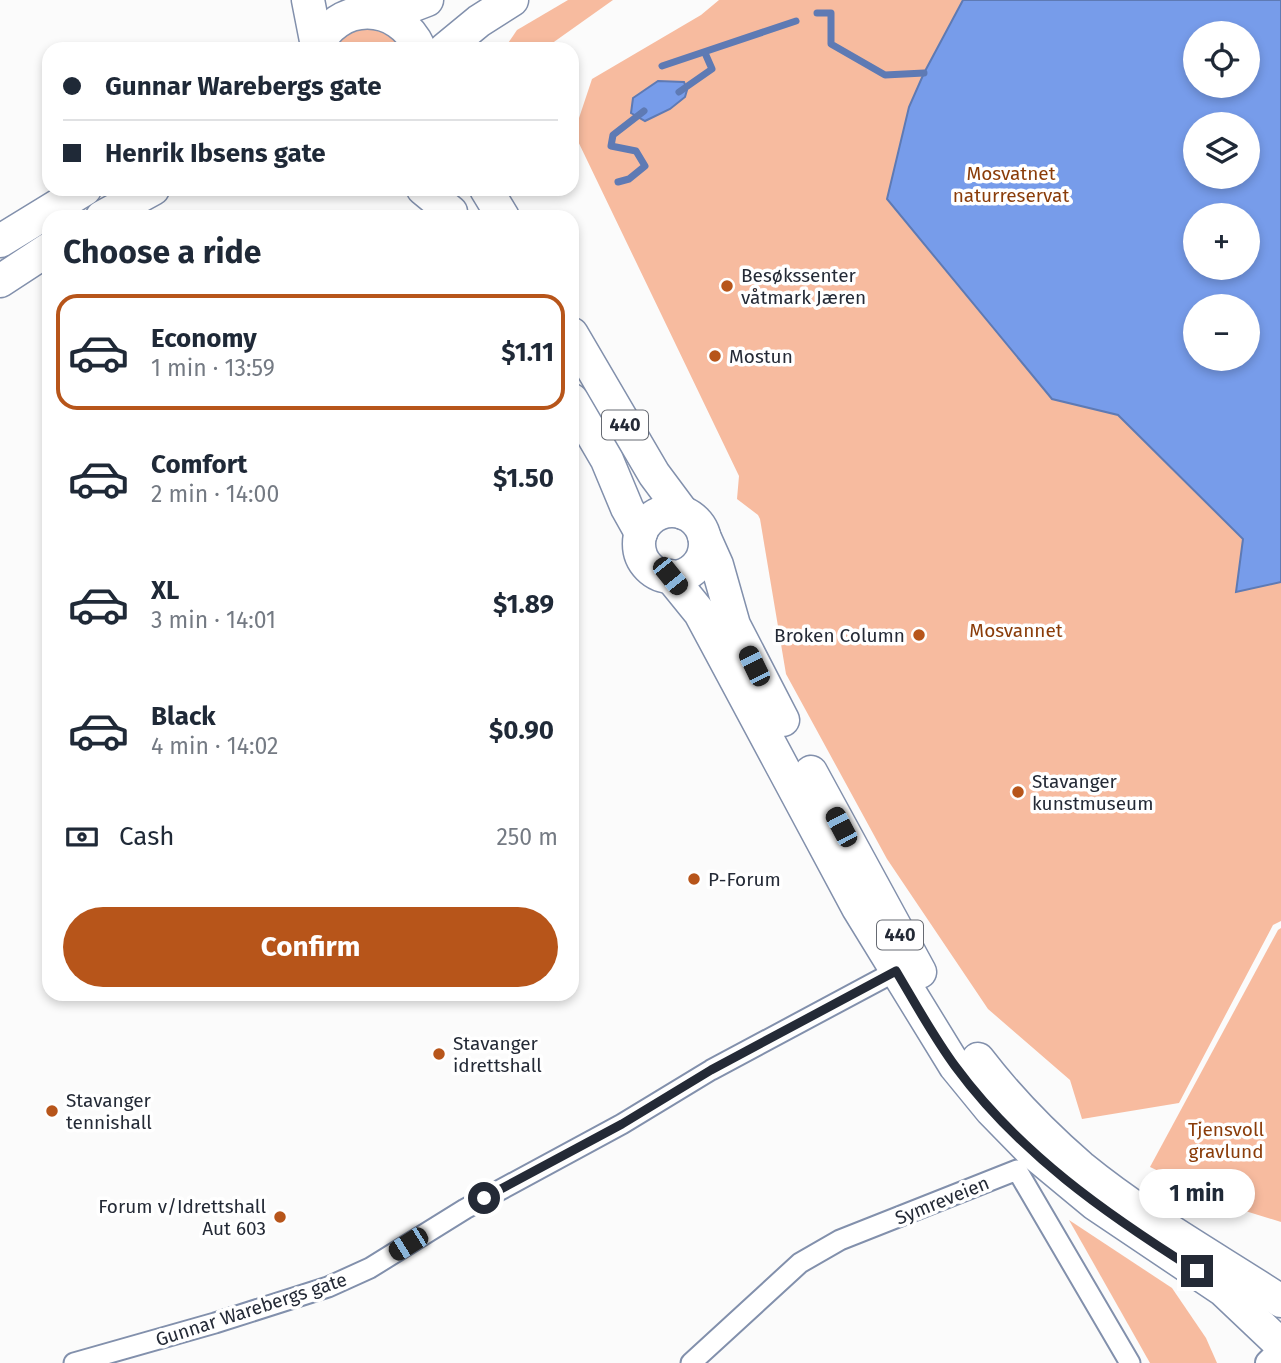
<!DOCTYPE html>
<meta charset="utf-8">
<style>
:root{--surface:#fff;--page:#f6f6f7;--text:#1f2937;--muted:#747a83;--line:#e0e1e3;--accent:#b7551a}
body{margin:0;font-family:"Fira Sans",sans-serif;background:var(--page);color:var(--text);height:100vh;display:flex;flex-direction:column;font-size:26px;white-space:nowrap}
*{box-sizing:border-box;margin:0}
p{font-size:23px;color:var(--muted)}
.icon{flex:none;width:38px;height:38px;fill:none;stroke:currentColor;stroke-width:2;stroke-linecap:round;stroke-linejoin:round}
.map{position:relative;flex:1;overflow:hidden}
.panel{position:absolute;left:42px;top:210px;width:537px;height:791px;display:flex;flex-direction:column;background:var(--surface);border-radius:21px;box-shadow:0 4px 10px #0003}
.panel>*{flex:none}
.guide{position:absolute;left:42px;top:42px;width:537px;height:154px;border-radius:21px;box-shadow:0 4px 10px #0003;display:grid;align-content:center;height:154px;padding:0 21px;background:var(--surface)}
.tools{position:absolute;left:1183px;top:21px;display:grid;gap:14px}
.tools a{display:grid;place-items:center;width:77px;height:77px;border-radius:50%;background:var(--surface);box-shadow:0 4px 10px #0003;font-size:35px}
.end{position:absolute;width:32px;height:32px;margin:-16px;border:9px solid #242a36;background:#fff;box-shadow:0 0 0 4px #fff}
.from{border-radius:50%}
.bubble{position:absolute;height:49px;border-radius:24px;background:var(--surface);box-shadow:0 4px 10px #0003;font-size:23px;font-weight:700;line-height:49px;text-align:center}
.car{position:absolute;width:21px;height:42px;margin:-21px -10px;border-radius:9px;box-shadow:0 0 5px 2px #0007;background:linear-gradient(#222 24%,#8ab4d8 0 40%,#222 0 76%,#8ab4d8 0 86%,#222 0)}
.guide b{display:flex;align-items:center;gap:24px;height:66px;font-size:26px}
.guide b+b{border-top:2px solid var(--line)}
.guide i{width:18px;height:18px;background:var(--text)}
ul{padding:0;list-style:none}
li{display:flex;align-items:center;gap:21px;height:116px;margin:0 14px 10px;padding:0 7px;border:4px solid transparent;border-radius:21px}
li div{flex:1}
li b{display:block;font-size:26px}
li em{font-style:normal;font-weight:700}
li.selected{border-color:var(--accent)}
li>.icon{width:63px;height:63px;stroke-width:1.5}
h2{padding:0 21px;font-size:32px;line-height:84px}
.pay{display:flex;align-items:center;gap:18px;height:77px;padding:0 21px;font-size:26px}
.pay p{margin-inline-start:auto}
.primary-button{display:flex;gap:14px;margin-top:auto;padding:14px 21px}
.primary-button a{flex:1;height:80px;border-radius:42px;background:var(--accent);color:#fff;font-size:28px;font-weight:700;line-height:80px;text-align:center}
.map>svg:first-child{display:block}
</style>
<div class="map">
<svg width="1281" height="1363" viewBox="0 0 1281 1363">
<rect width="100%" height="100%" fill="#fbfbfb"/>
<g fill="#f7bb9f" fill-rule="evenodd">
<polygon points="568,0 613,0 544,49 504,49 517,30"/>
<path d="M 719,0 L 1281,0 L 1281,921 L 1273,925 L 1179,1103 L 1082,1119 L 1070,1080 L 988,1009 L 887,859 L 786,674 L 760,519 L 758,515 L 737,499 L 739,476 L 574,133 L 592,79 L 701,15 ZM 1195,33 L 1248,33 L 1248,86 L 1195,86 ZM 1195,124 L 1248,124 L 1248,177 L 1195,177 ZM 1195,215 L 1248,215 L 1248,268 L 1195,268 ZM 1195,306 L 1248,306 L 1248,359 L 1195,359 Z"/>
<path d="M 366,27 C 381,29 394,34 402,49 L 334,49 C 342,36 351,31 366,27 Z"/>
<polygon points="1281,928 1281,1222 1242,1210 1150,1167 1278,930"/>
<polygon points="1069,1220 1172,1288 1206,1338 1217,1363 1150,1363"/>
</g>
<g fill="#779cea" stroke="#5e7ab4" stroke-width="2" fill-rule="evenodd">
<path d="M 963,0 L 1281,0 L 1281,582 L 1236,592 L 1243,539 L 1118,415 L 1052,399 L 887,199 L 909,107 L 924,73 ZM 1195,33 L 1248,33 L 1248,86 L 1195,86 ZM 1195,124 L 1248,124 L 1248,177 L 1195,177 ZM 1195,215 L 1248,215 L 1248,268 L 1195,268 ZM 1195,306 L 1248,306 L 1248,359 L 1195,359 Z"/>
<polygon points="658,81 684,82 687,90 685,97 670,109 645,121 631,113 633,98"/>
</g>
<g fill="none" stroke-linecap="round" stroke-linejoin="round">
<g stroke="#5e7ab4" stroke-width="7">
<polyline points="817,13 831,13 831,44 885,75 924,73"/>
<polyline points="662,66 796,21"/>
<polyline points="679,92 712,69 705,53"/>
<polyline points="618,182 629,179 645,166 636,151 611,146 613,135 644,111"/>
</g>
<g stroke="#8290ac" stroke-width="23">
<g id="minor">
<polyline points="74,1363 215,1323 328,1287 370,1268 465,1209 622,1124 711,1070 896,971"/>
<polyline points="691,1363 800,1263 840,1240 1017,1170 1130,1363"/>
</g>
</g>
<g stroke="#8290ac" stroke-width="28">
<polyline id="tertiary" points="1268,1363 1281,1350"/>
</g>
<g stroke="#8290ac" stroke-width="35">
<g id="primary">
<polyline points="308,0 317,46"/>
<polyline points="388,15 427,0"/>
<path d="M 316,49 C 336,0 399,1 420,49"/>
<polyline points="445,49 479,21 512,0"/>
<polyline points="423,189 451,212"/>
<polyline points="486,189 503,217"/>
<polyline points="102,217 153,189"/>
<polyline points="0,241 85,189"/>
<polyline points="0,281 49,249"/>
<polyline points="572,334 654,474 683,513"/>
<polyline points="572,400 607,460 627,508 641,533"/>
<circle cx="672" cy="544" r="33"/>
<polyline points="704,536 717,565 734,625 783,720"/>
<polyline points="670,576 700,613 858,908 955,1066 991,1110 1031,1151 1095,1204 1223,1290 1281,1345"/>
<polyline points="811,772 920,972"/>
<path d="M 978,1059 C 1008,1098 1044,1135 1081,1167 C 1142,1217 1215,1258 1281,1301"/>
</g>
</g>
<use href="#minor" stroke="#fff" stroke-width="19"/>
<use href="#tertiary" stroke="#fff" stroke-width="24"/>
<use href="#primary" stroke="#fff" stroke-width="32"/>
</g>
<g fill="none" stroke-linecap="round" stroke-linejoin="round">
<path stroke="#242a36" stroke-width="9" d="M 484,1198 L 622,1124 L 711,1070 L 896,971 C 915,1003 933,1036 955,1066 C 1019,1153 1106,1214 1197,1271"/>
</g>
<g fill="#b7551a" stroke="#fff" stroke-width="2.5">
<circle cx="727" cy="286" r="7"/>
<circle cx="715" cy="356" r="7"/>
<circle cx="919" cy="635" r="7"/>
<circle cx="1018" cy="792" r="7"/>
<circle cx="694" cy="879" r="7"/>
<circle cx="439" cy="1054" r="7"/>
<circle cx="52" cy="1111" r="7"/>
<circle cx="280" cy="1217" r="7"/>
</g>
<g text-anchor="middle" stroke-width="7" stroke-linejoin="round" paint-order="stroke">
<g fill="#fff" stroke="#666a72" stroke-width="2">
<rect x="602" y="410.5" width="46" height="29" rx="5"/>
<rect x="877" y="920.5" width="46" height="29" rx="5"/>
</g>
<g font-size="18" font-weight="bold" fill="#242a36">
<text x="625" y="431">440</text>
<text x="900" y="941">440</text>
</g>
<g font-size="19" fill="#8a3c09" stroke="#fff">
<text x="1011" y="180">Mosvatnet<tspan x="1011" dy="22">naturreservat</tspan></text>
<text x="1016" y="637">Mosvannet</text>
<text x="1226" y="1136">Tjensvoll<tspan x="1226" dy="22">gravlund</tspan></text>
</g>
<g font-size="19" fill="#242a36" stroke="#fff" text-anchor="start">
<text x="741" y="282">Besøkssenter<tspan x="741" dy="22">våtmark Jæren</tspan></text>
<text x="729" y="363">Mostun</text>
<text x="905" y="642" text-anchor="end">Broken Column</text>
<text x="1032" y="788">Stavanger<tspan x="1032" dy="22">kunstmuseum</tspan></text>
<text x="708" y="886">P-Forum</text>
<text x="453" y="1050">Stavanger<tspan x="453" dy="22">idrettshall</tspan></text>
<text x="66" y="1107">Stavanger<tspan x="66" dy="22">tennishall</tspan></text>
<text x="266" y="1213" text-anchor="end">Forum v/Idrettshall<tspan x="266" dy="22">Aut 603</tspan></text>
</g>
<g font-size="19" fill="#242a36" stroke="#fff">
<text transform="translate(942 1200) rotate(-22)" y="7">Symreveien</text>
<text transform="translate(251 1309) rotate(-18)" y="7">Gunnar Warebergs gate</text>
</g>
</g>
</svg>
<div class="tools">
<a><svg class="icon" aria-label="locate" viewBox="0 0 24 24"><circle cx="12" cy="12" r="6"/><path d="M12 2v4M12 18v4M2 12h4M18 12h4"/></svg></a>
<a><svg class="icon" aria-label="layers" viewBox="0 0 24 24"><path d="M12 4l9 5-9 5-9-5zM3 14l9 5 9-5"/></svg></a>
<a>+</a>
<a>−</a>
</div>
<i class="end from" style="left:484px;top:1198px"></i>
<i class="end" style="left:1197px;top:1271px"></i>
<div class="bubble" style="left:1139px;top:1169px;width:116px">1 min</div>
<i class="car" style="left:670px;top:576px;rotate:141deg"></i>
<i class="car" style="left:754px;top:666px;rotate:334deg"></i>
<i class="car" style="left:841px;top:827px;rotate:332deg"></i>
<i class="car" style="left:408px;top:1244px;rotate:238deg"></i>
<div class="guide">
<b><i class="from"></i>Gunnar Warebergs gate</b>
<b><i></i>Henrik Ibsens gate</b>
</div>
<section class="panel">
<h2>Choose a ride</h2>
<ul>
<li class="selected"><svg class="icon" aria-label="car" viewBox="0 0 24 24"><path d="M5 17H2v-5l4-1 3-4h7l3 4 3 1v5h-3M9 17h6M6 11h13"/><circle cx="7" cy="17" r="2"/><circle cx="17" cy="17" r="2"/></svg><div><b>Economy</b><p>1 min · 13:59</p></div><em>$1.11</em></li>
<li><svg class="icon" aria-label="car" viewBox="0 0 24 24"><path d="M5 17H2v-5l4-1 3-4h7l3 4 3 1v5h-3M9 17h6M6 11h13"/><circle cx="7" cy="17" r="2"/><circle cx="17" cy="17" r="2"/></svg><div><b>Comfort</b><p>2 min · 14:00</p></div><em>$1.50</em></li>
<li><svg class="icon" aria-label="car" viewBox="0 0 24 24"><path d="M5 17H2v-5l4-1 3-4h7l3 4 3 1v5h-3M9 17h6M6 11h13"/><circle cx="7" cy="17" r="2"/><circle cx="17" cy="17" r="2"/></svg><div><b>XL</b><p>3 min · 14:01</p></div><em>$1.89</em></li>
<li><svg class="icon" aria-label="car" viewBox="0 0 24 24"><path d="M5 17H2v-5l4-1 3-4h7l3 4 3 1v5h-3M9 17h6M6 11h13"/><circle cx="7" cy="17" r="2"/><circle cx="17" cy="17" r="2"/></svg><div><b>Black</b><p>4 min · 14:02</p></div><em>$0.90</em></li>
</ul>
<div class="pay"><svg class="icon" aria-label="cash" viewBox="0 0 24 24"><path d="M3 7h18v10H3z"/><circle cx="12" cy="12" r="2"/></svg>Cash<p>250 m</p></div>
<div class="primary-button"><a>Confirm</a></div>
</section>
</div>
